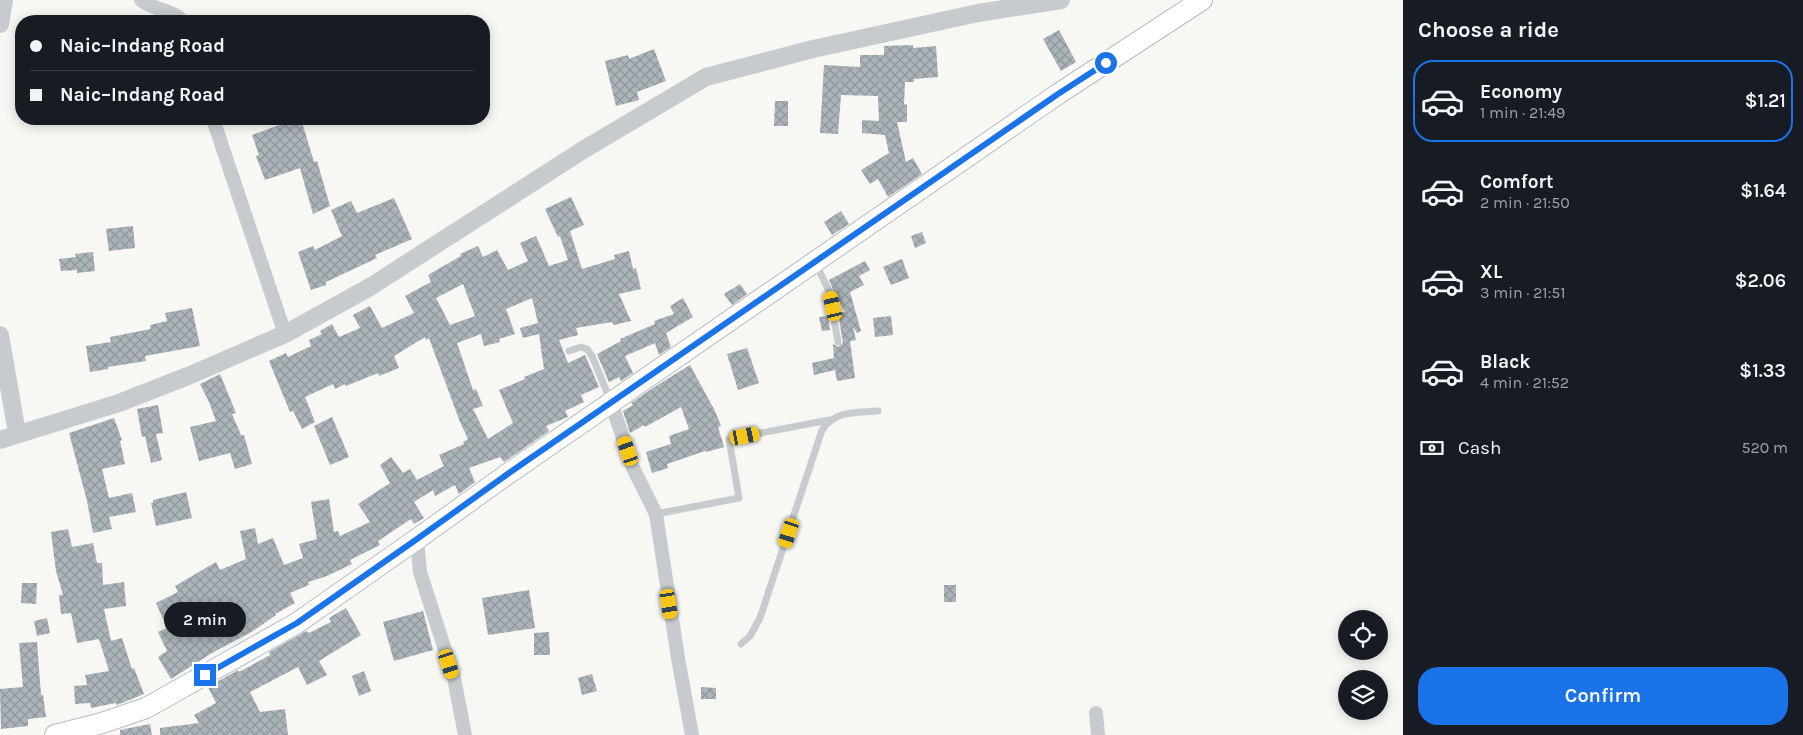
<!DOCTYPE html>
<meta charset="utf-8">
<style>
:root{--surface:#171b24;--page:#20242c;--text:#f1f3f6;--muted:#9ea1a6;--line:#363941;--accent:#1a73e8}
body{margin:0;font-family:Karla,sans-serif;background:var(--page);color:var(--text);height:100vh;display:flex;flex-direction:column;font-size:19px;white-space:nowrap}
*{box-sizing:border-box;margin:0}
p{font-size:16px;color:var(--muted)}
.icon{flex:none;width:28px;height:28px;fill:none;stroke:currentColor;stroke-width:2;stroke-linecap:round;stroke-linejoin:round}
.map{position:relative;flex:1;overflow:hidden}
.panel{display:flex;flex-direction:column;background:var(--surface);width:400px}
.panel>*{flex:none}
.guide{position:absolute;left:15px;top:15px;width:475px;height:110px;border-radius:20px;box-shadow:0 2px 12px #0003;display:grid;align-content:center;height:110px;padding:0 15px;background:var(--surface)}
.tools{position:absolute;left:1338px;top:610px;display:grid;gap:10px}
.tools a{display:grid;place-items:center;width:50px;height:50px;border-radius:50%;background:var(--surface);box-shadow:0 2px 12px #0003;font-size:25px}
.end{position:absolute;width:22px;height:22px;margin:-11px;border:6px solid #1a73e8;background:#fff;box-shadow:0 0 0 2px #fff}
.from{border-radius:50%}
.bubble{position:absolute;height:35px;border-radius:18px;background:var(--surface);box-shadow:0 2px 12px #0003;font-size:16px;font-weight:600;line-height:35px;text-align:center}
.car{position:absolute;width:15px;height:30px;margin:-15px -8px;border-radius:6px;box-shadow:0 0 4px 1px #0007;background:linear-gradient(#f5c518 24%,#345 0 40%,#f5c518 0 76%,#345 0 86%,#f5c518 0)}
.guide b{display:flex;align-items:center;gap:18px;height:48px;font-size:19px}
.guide b+b{border-top:1px solid var(--line)}
.guide i{width:12px;height:12px;background:var(--text)}
ul{padding:0;list-style:none}
li{display:flex;align-items:center;gap:15px;height:82px;margin:0 10px 8px;padding:0 5px;border:2px solid transparent;border-radius:20px}
li div{flex:1}
li b{display:block;font-size:19px}
li em{font-style:normal;font-weight:600}
li.on{border-color:var(--accent)}
li>.icon{width:45px;height:45px;stroke-width:1.5}
h2{padding:0 15px;font-size:22px;line-height:60px}
.pay{display:flex;align-items:center;gap:12px;height:55px;padding:0 15px;font-size:19px}
.pay p{margin-inline-start:auto}
.action{display:flex;gap:10px;margin-top:auto;padding:10px 15px}
.action a{flex:1;height:58px;border-radius:20px;background:var(--accent);color:#fff;font-size:20px;font-weight:600;line-height:58px;text-align:center}
main{display:flex;flex:1;min-height:0}
.map>svg:first-child{display:block}
</style>
<main>
<div class="map">
<svg width="1403" height="735" viewBox="0 0 1403 735">
<defs>
<pattern id="building-cross-hatch" width="8" height="8" patternUnits="userSpaceOnUse" patternTransform="scale(1.25)"><rect width="8" height="8" fill="#abb4b9"/><path d="M0 0l8 8M0 8l8-8" fill="none" stroke="#8f979c"/></pattern>
</defs>
<rect width="100%" height="100%" fill="#f7f7f4"/>
<g fill="url(#building-cross-hatch)" fill-rule="evenodd">
<polygon points="1059,30 1076,62 1061,71 1043,39"/>
<polygon points="913,45 913,48 936,46 938,77 914,79 914,82 905,82 904,105 907,104 907,122 897,122 906,162 913,158 922,174 888,197 878,179 870,184 861,170 889,153 885,135 862,133 862,120 879,121 878,96 841,95 838,134 820,133 824,65 860,67 860,55 884,55 884,46"/>
<polygon points="654,49 666,81 637,92 639,100 616,106 605,61 628,55 629,59"/>
<polygon points="775,101 788,101 788,126 774,126"/>
<polygon points="296,119 301,119 314,162 317,161 330,206 313,214 300,168 265,180 256,156 259,155 252,135"/>
<path d="M 571,197 L 584,225 L 570,231 L 582,269 L 615,259 L 614,255 L 629,251 L 633,269 L 636,268 L 641,289 L 619,294 L 631,321 L 614,325 L 612,322 L 576,328 L 578,335 L 559,340 L 568,363 L 585,355 L 599,387 L 581,395 L 584,402 L 565,411 L 568,417 L 546,426 L 549,431 L 504,462 L 500,457 L 469,468 L 475,482 L 459,494 L 455,485 L 435,496 L 433,490 L 414,502 L 424,518 L 414,524 L 411,519 L 378,541 L 380,545 L 350,560 L 352,564 L 327,576 L 308,582 L 309,585 L 290,593 L 295,603 L 275,614 L 276,615 L 253,631 L 212,653 L 171,679 L 158,657 L 167,651 L 158,632 L 167,628 L 156,603 L 178,592 L 175,586 L 216,562 L 220,570 L 246,559 L 240,531 L 255,528 L 258,544 L 273,538 L 284,565 L 303,558 L 299,544 L 317,539 L 311,502 L 329,499 L 334,532 L 338,531 L 340,536 L 370,522 L 358,504 L 390,483 L 380,465 L 391,457 L 403,473 L 410,469 L 417,480 L 444,466 L 439,455 L 464,444 L 463,442 L 468,439 L 460,422 L 429,338 L 426,340 L 425,337 L 394,356 L 399,368 L 379,376 L 378,373 L 346,386 L 345,384 L 335,389 L 333,384 L 305,397 L 315,422 L 302,429 L 293,411 L 290,412 L 269,361 L 286,353 L 288,357 L 311,346 L 309,340 L 322,334 L 320,331 L 332,324 L 339,337 L 360,328 L 353,315 L 370,306 L 382,328 L 414,313 L 405,296 L 431,282 L 428,275 L 461,256 L 460,254 L 478,246 L 483,257 L 497,250 L 508,270 L 528,261 L 520,243 L 536,236 L 549,266 L 568,260 L 560,236 L 558,237 L 545,209 ZM 463,284 L 475,316 L 450,325 L 436,298 ZM 532,298 L 538,323 L 520,328 L 523,338 L 539,334 L 544,369 L 524,377 L 525,379 L 499,390 L 513,423 L 488,439 L 473,409 L 483,406 L 476,389 L 473,390 L 457,343 L 481,334 L 484,346 L 500,342 L 499,339 L 515,334 L 506,309 Z"/>
<polygon points="394,198 412,239 375,255 377,258 326,282 326,285 311,290 298,252 313,246 315,250 342,236 331,210 351,201 357,213"/>
<polygon points="841,211 849,224 832,235 824,222"/>
<polygon points="133,226 135,248 109,251 106,229"/>
<polygon points="922,232 926,243 915,248 911,236"/>
<polygon points="93,252 95,271 77,273 77,270 61,271 59,259 76,257 75,254"/>
<polygon points="902,259 909,278 891,285 883,267"/>
<polygon points="865,261 870,270 859,276 864,285 850,292 861,331 857,333 853,327 856,340 850,341 855,378 837,381 835,370 814,375 812,363 834,358 833,344 838,347 843,343 838,313 845,312 835,294 829,280"/>
<polygon points="740,284 747,294 732,305 724,294"/>
<polygon points="683,298 693,317 666,333 671,347 659,355 655,343 625,356 633,373 621,381 619,377 609,382 597,354 621,341 620,339 655,324 654,321 674,314 670,306"/>
<polygon points="192,308 200,346 145,356 146,361 108,367 108,369 90,372 86,346 111,342 110,337 151,329 150,325 167,321 165,313"/>
<polygon points="828,316 830,330 822,331 819,317"/>
<polygon points="891,316 893,335 875,337 873,318"/>
<polygon points="747,348 759,383 738,390 727,354"/>
<polygon points="690,365 715,411 721,426 718,427 724,447 706,452 705,451 667,464 668,468 652,473 646,452 671,444 669,436 689,429 681,407 645,427 644,425 630,433 623,411 633,405 631,403 656,386"/>
<polygon points="220,374 236,413 232,414 241,435 244,435 252,464 235,469 230,453 199,461 190,427 216,421 209,402 200,384"/>
<polygon points="158,405 163,433 156,434 162,460 151,463 145,436 142,437 137,409"/>
<polygon points="332,417 349,457 330,465 314,426"/>
<polygon points="114,418 122,440 120,441 125,464 102,469 109,498 132,493 136,512 109,517 112,529 93,533 87,501 69,433"/>
<polygon points="186,492 192,518 156,526 151,503 153,503 153,500"/>
<polygon points="68,529 72,547 93,543 97,563 102,563 103,585 124,582 126,606 104,609 111,641 122,638 132,669 134,668 144,694 117,705 116,703 91,708 90,703 75,704 74,686 87,685 85,675 109,671 99,639 77,643 71,613 61,614 59,595 63,595 56,571 51,532"/>
<polygon points="22,583 37,583 36,604 21,603"/>
<rect x="944" y="585" width="12" height="17"/>
<polygon points="529,590 535,628 488,635 482,598"/>
<polygon points="346,608 361,635 319,661 327,675 307,685 298,667 250,692 260,712 285,709 288,735 160,735 160,728 199,723 194,715 216,703 208,687 238,670 239,672 270,655 269,652 306,631 309,633 331,622 329,618"/>
<polygon points="423,611 433,650 394,661 383,622"/>
<polygon points="47,618 50,633 37,636 34,621"/>
<polygon points="549,632 550,655 534,655 534,633"/>
<polygon points="37,642 41,695 43,695 46,717 28,719 28,726 1,729 0,689 23,687 19,643"/>
<polygon points="364,671 371,691 359,696 352,676"/>
<polygon points="592,674 597,691 582,695 578,678"/>
<polygon points="701,687 716,688 716,699 701,699"/>
<polygon points="150,724 152,735 120,735 120,730"/>
</g>
<g fill="none" stroke-linecap="round" stroke-linejoin="round">
<g stroke="#b7bdc1" stroke-width="22">
<polyline id="secondary" points="55,735 102,723 146,708 297,623 417,539 509,473 1058,94 1202,0"/>
</g>
<g stroke="#c7cbce" stroke-width="7">
<polyline points="816,264 829,291 838,342"/>
<polyline points="569,351 581,347 587,349 592,356 611,402"/>
<polyline points="656,514 739,498 729,439 829,420"/>
<path d="M 741,644 L 750,636 L 760,618 L 822,430 C 835,410 856,413 878,411"/>
</g>
<g stroke="#c7cbce" stroke-width="14">
<path d="M 141,0 C 152,9 177,12 182,21"/>
<polyline points="213,119 285,334"/>
<polyline points="611,402 633,468 656,514 678,658 692,735"/>
<polyline points="417,539 420,572 454,678 465,735"/>
<polyline points="1096,713 1098,735"/>
</g>
<g stroke="#c7cbce" stroke-width="18">
<polyline points="0,24 4,0"/>
<polyline points="0,335 17,433"/>
<polyline points="0,440 119,403 188,376 285,334 370,287 583,150 706,77 813,49 978,13 1061,0"/>
</g>
<use href="#secondary" stroke="#fff" stroke-width="20"/>
</g>
<g fill="none" stroke-linecap="round" stroke-linejoin="round">
<polyline stroke="#1a73e8" stroke-width="6" points="205,675 297,623 417,539 509,473 1058,94 1106,63"/>
</g>
</svg>
<div class="tools">
<a><svg class="icon" aria-label="locate" viewBox="0 0 24 24"><circle cx="12" cy="12" r="6"/><path d="M12 2v4M12 18v4M2 12h4M18 12h4"/></svg></a>
<a><svg class="icon" aria-label="layers" viewBox="0 0 24 24"><path d="M12 4l9 5-9 5-9-5zM3 14l9 5 9-5"/></svg></a>
</div>
<i class="end from" style="left:1106px;top:63px"></i>
<i class="end" style="left:205px;top:675px"></i>
<div class="bubble" style="left:164px;top:602px;width:82px">2 min</div>
<i class="car" style="left:833px;top:306px;rotate:347deg"></i>
<i class="car" style="left:745px;top:436px;rotate:79deg"></i>
<i class="car" style="left:628px;top:451px;rotate:341deg"></i>
<i class="car" style="left:789px;top:533px;rotate:198deg"></i>
<i class="car" style="left:669px;top:604px;rotate:171deg"></i>
<i class="car" style="left:449px;top:664px;rotate:162deg"></i>
<div class="guide">
<b><i class="from"></i>Naic–Indang Road</b>
<b><i></i>Naic–Indang Road</b>
</div>
</div>
<section class="panel">
<h2>Choose a ride</h2>
<ul>
<li class="on"><svg class="icon" aria-label="car" viewBox="0 0 24 24"><path d="M5 17H2v-5l4-1 3-4h7l3 4 3 1v5h-3M9 17h6M6 11h13"/><circle cx="7" cy="17" r="2"/><circle cx="17" cy="17" r="2"/></svg><div><b>Economy</b><p>1 min · 21:49</p></div><em>$1.21</em></li>
<li><svg class="icon" aria-label="car" viewBox="0 0 24 24"><path d="M5 17H2v-5l4-1 3-4h7l3 4 3 1v5h-3M9 17h6M6 11h13"/><circle cx="7" cy="17" r="2"/><circle cx="17" cy="17" r="2"/></svg><div><b>Comfort</b><p>2 min · 21:50</p></div><em>$1.64</em></li>
<li><svg class="icon" aria-label="car" viewBox="0 0 24 24"><path d="M5 17H2v-5l4-1 3-4h7l3 4 3 1v5h-3M9 17h6M6 11h13"/><circle cx="7" cy="17" r="2"/><circle cx="17" cy="17" r="2"/></svg><div><b>XL</b><p>3 min · 21:51</p></div><em>$2.06</em></li>
<li><svg class="icon" aria-label="car" viewBox="0 0 24 24"><path d="M5 17H2v-5l4-1 3-4h7l3 4 3 1v5h-3M9 17h6M6 11h13"/><circle cx="7" cy="17" r="2"/><circle cx="17" cy="17" r="2"/></svg><div><b>Black</b><p>4 min · 21:52</p></div><em>$1.33</em></li>
</ul>
<div class="pay"><svg class="icon" aria-label="cash" viewBox="0 0 24 24"><path d="M3 7h18v10H3z"/><circle cx="12" cy="12" r="2"/></svg>Cash<p>520 m</p></div>
<div class="action"><a>Confirm</a></div>
</section>
</main>
